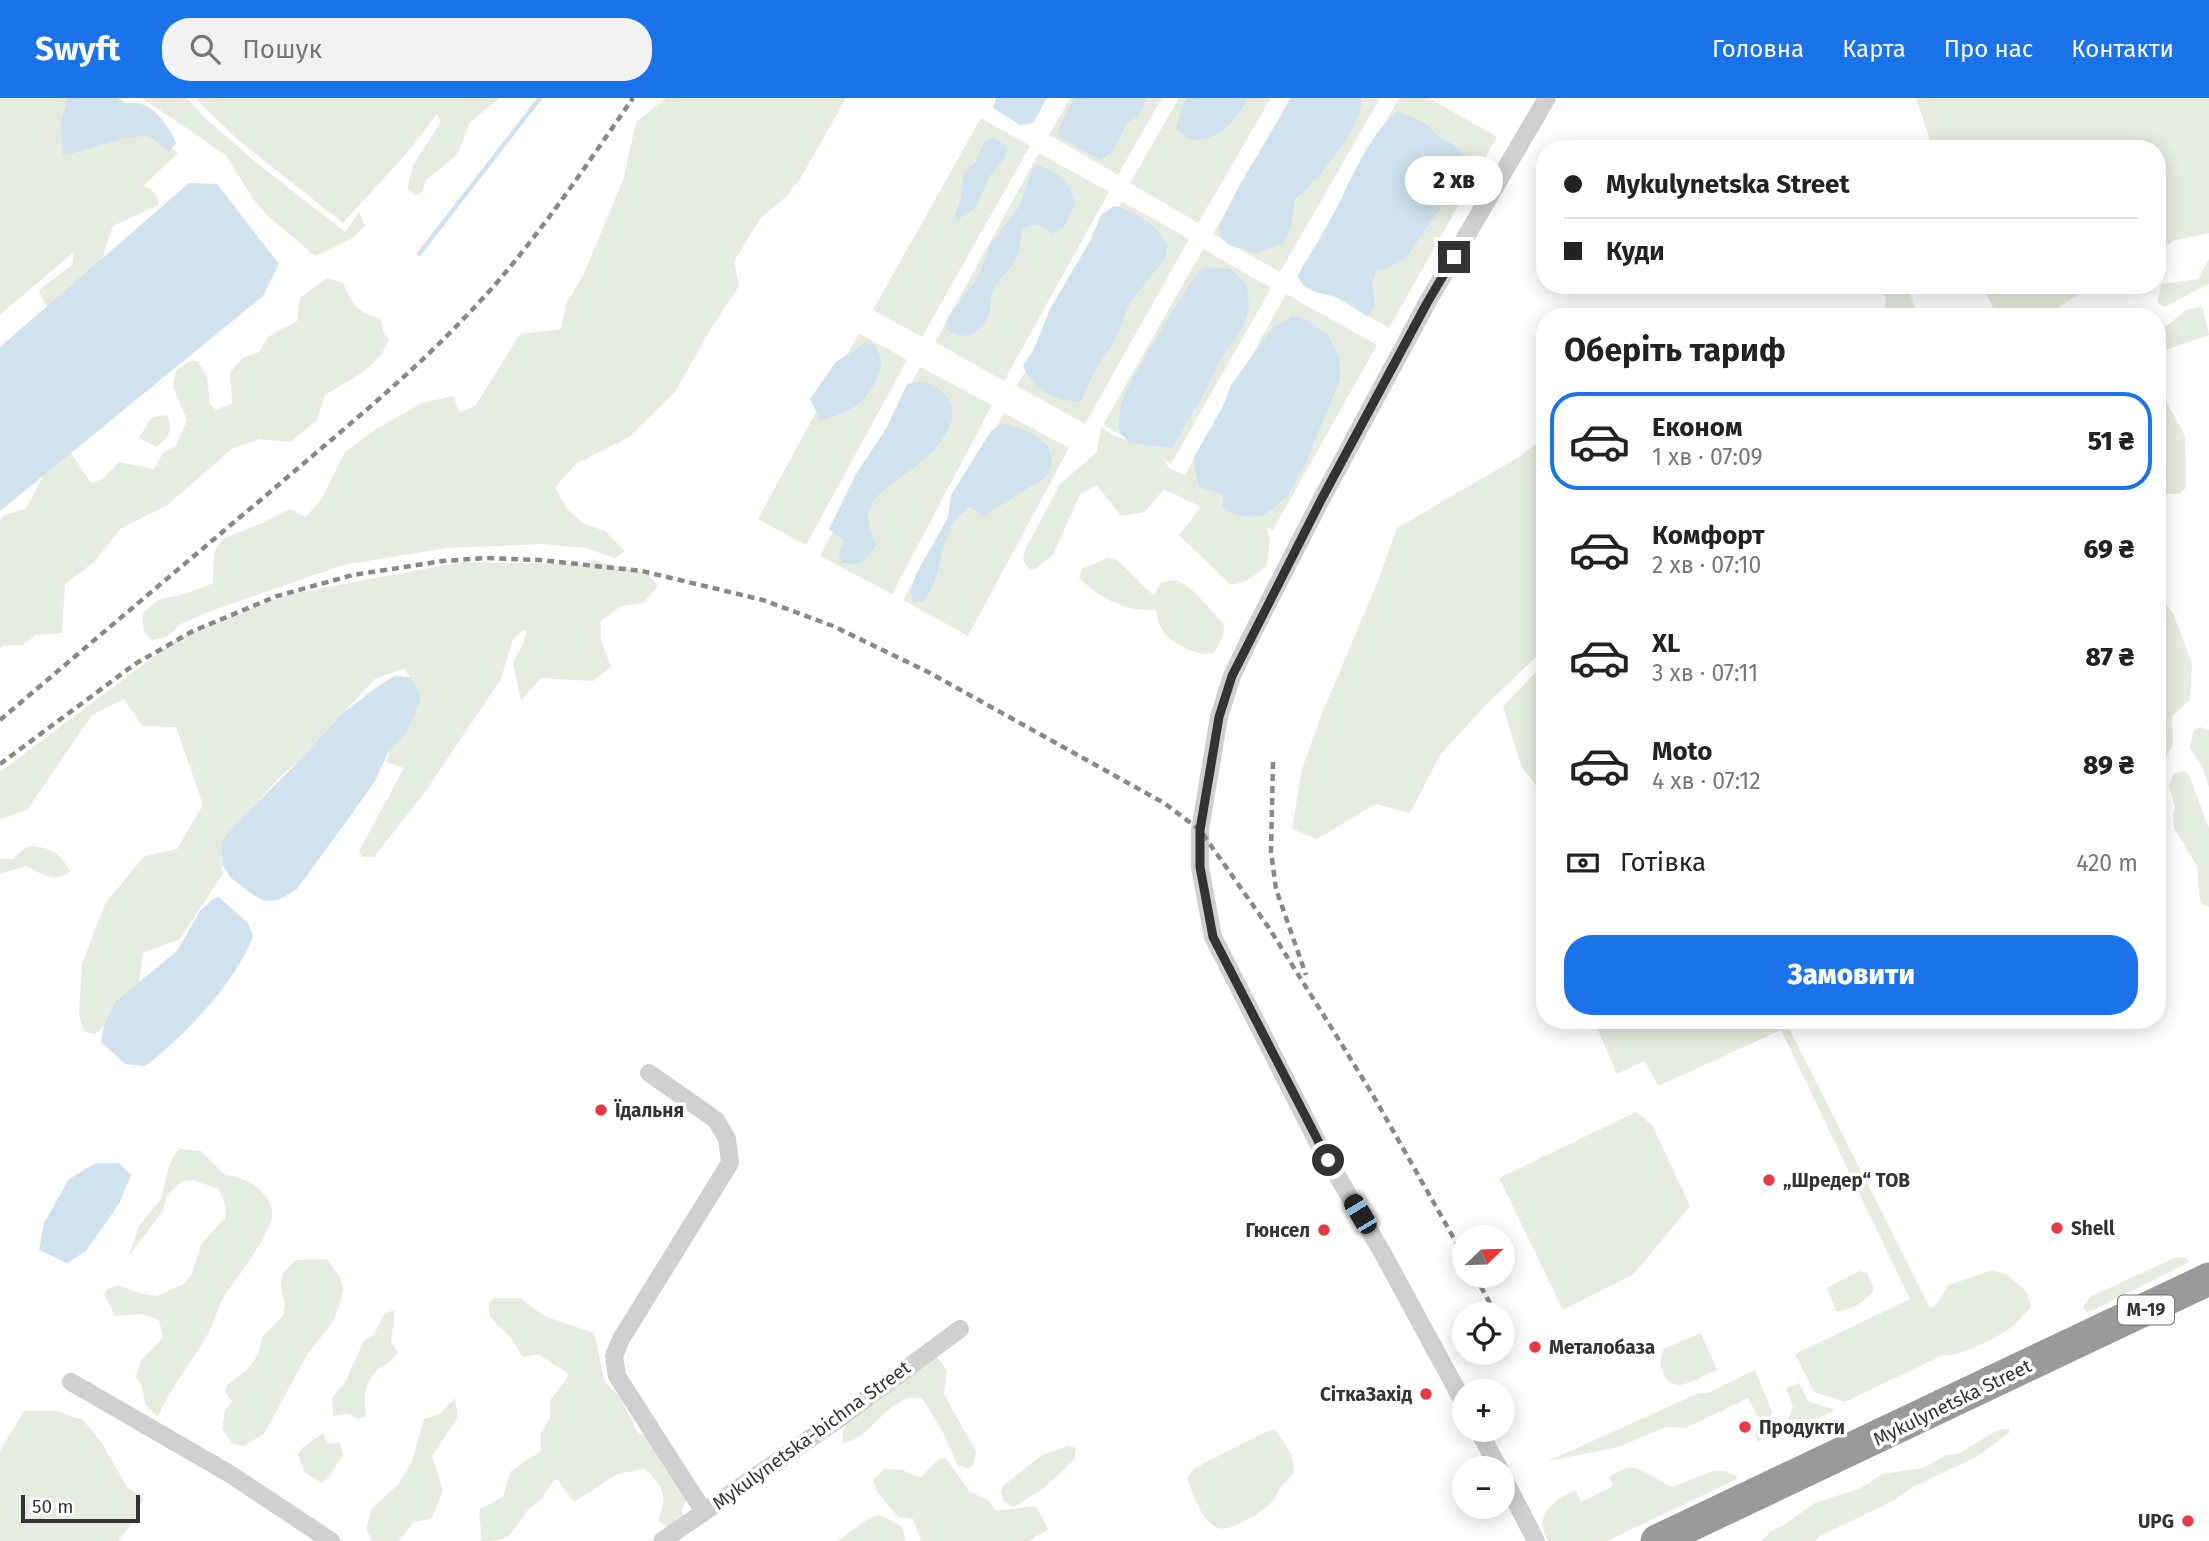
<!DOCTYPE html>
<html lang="uk">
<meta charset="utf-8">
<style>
:root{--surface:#fff;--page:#f2f2f2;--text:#222;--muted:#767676;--line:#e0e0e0;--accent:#1a73e8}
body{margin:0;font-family:"Fira Sans",sans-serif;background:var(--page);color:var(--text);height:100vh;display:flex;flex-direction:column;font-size:26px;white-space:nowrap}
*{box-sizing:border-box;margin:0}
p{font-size:23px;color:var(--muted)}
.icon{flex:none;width:38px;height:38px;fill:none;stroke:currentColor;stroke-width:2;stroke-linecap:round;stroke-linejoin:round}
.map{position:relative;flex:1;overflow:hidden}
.panel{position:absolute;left:1536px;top:210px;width:630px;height:721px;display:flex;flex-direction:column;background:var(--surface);border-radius:28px;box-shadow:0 4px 18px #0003}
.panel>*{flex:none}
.guide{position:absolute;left:1536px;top:42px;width:630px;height:154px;border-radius:28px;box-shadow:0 4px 18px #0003;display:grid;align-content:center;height:154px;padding:0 28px;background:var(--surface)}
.needle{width:46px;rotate:67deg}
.tools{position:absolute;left:1452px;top:1127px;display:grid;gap:14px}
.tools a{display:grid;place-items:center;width:63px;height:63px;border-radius:50%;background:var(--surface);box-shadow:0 4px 18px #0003;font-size:35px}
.scale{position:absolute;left:21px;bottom:18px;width:119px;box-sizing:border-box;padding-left:7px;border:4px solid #333;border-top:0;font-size:19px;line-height:24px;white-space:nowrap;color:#333;-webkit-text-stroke:5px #fff;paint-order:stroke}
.end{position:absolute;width:32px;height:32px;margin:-16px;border:9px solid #333;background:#fff;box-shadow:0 0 0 4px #fff}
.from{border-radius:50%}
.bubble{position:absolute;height:49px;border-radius:24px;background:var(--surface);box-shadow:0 4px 18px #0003;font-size:23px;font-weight:800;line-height:49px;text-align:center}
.car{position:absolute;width:21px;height:42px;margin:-21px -10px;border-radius:9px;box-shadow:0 0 5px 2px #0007;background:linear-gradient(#222 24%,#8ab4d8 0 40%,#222 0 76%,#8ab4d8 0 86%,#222 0)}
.guide b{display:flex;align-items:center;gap:24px;height:66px;font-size:26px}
.guide b+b{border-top:2px solid var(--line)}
.guide i{width:18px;height:18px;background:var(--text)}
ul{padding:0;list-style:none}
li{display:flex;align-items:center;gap:21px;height:98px;margin:0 14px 10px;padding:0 14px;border:4px solid transparent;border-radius:28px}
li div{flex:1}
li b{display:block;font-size:26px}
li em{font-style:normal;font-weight:800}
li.on{border-color:var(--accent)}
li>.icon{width:63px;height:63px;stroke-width:1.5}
h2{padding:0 28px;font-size:32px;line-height:84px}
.pay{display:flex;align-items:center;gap:18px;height:77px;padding:0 28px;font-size:26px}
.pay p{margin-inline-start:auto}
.cta{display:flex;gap:14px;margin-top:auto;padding:14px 28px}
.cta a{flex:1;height:80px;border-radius:28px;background:var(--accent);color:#fff;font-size:28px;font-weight:800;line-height:80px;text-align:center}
header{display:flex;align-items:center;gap:42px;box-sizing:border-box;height:98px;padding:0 35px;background:var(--accent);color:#fff}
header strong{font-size:33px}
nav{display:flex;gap:38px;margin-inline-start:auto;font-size:24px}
.search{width:490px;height:63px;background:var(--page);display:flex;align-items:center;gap:18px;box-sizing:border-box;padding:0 24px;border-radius:28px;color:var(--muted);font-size:26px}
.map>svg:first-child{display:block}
</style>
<header>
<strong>Swyft</strong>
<div class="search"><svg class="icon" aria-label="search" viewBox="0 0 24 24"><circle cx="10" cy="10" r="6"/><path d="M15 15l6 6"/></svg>Пошук</div>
<nav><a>Головна</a><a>Карта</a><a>Про нас</a><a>Контакти</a></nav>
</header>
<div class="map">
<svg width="2209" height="1443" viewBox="0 0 2209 1443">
<rect width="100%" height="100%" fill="#fff"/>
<g fill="#e6ecdf">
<path d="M 0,0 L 106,0 L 178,55 L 143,88 C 153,91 154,94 159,104 L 157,108 L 113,128 L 97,177 L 72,187 C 66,199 60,205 47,208 L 39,194 L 40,191 L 72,167 L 74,154 L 0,217 Z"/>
<polygon points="142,0 187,0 203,18 253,62 345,134 359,114 365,128 351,141 315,158 268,118 253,101 226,57"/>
<path d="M 195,0 L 500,0 L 470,24 L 457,57 L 426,82 L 422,94 L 415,98 L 408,91 C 411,58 429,49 440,23 L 437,16 L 407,55 L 343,125 L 237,41 Z"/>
<polygon points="666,0 846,0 802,78 787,98 760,121 734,163 739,188 710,232 675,294 629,339 576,366 555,389 567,411 583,425 605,433 625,453 615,460 585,450 544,446 447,450 343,467 211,513 181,526 167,539 152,542 144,534 142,516 158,502 188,495 213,485 214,455 222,441 260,426 290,411 306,419 321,402 345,354 375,332 422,305 453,298 460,315 476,307 520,236 561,231 566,205 584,176 624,79 636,24"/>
<polygon points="1070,0 1162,0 1118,77 1049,37"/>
<polygon points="1179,0 1271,0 1198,125 1130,85"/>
<polygon points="1290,0 1380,0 1280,174 1213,136"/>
<polygon points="1399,0 1429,0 1497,39 1389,230 1298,178"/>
<polygon points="1916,0 2209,0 2209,135 2173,143 2158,153 2158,51 1933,51"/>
<polygon points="981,20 1030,48 922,239 873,212"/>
<polygon points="1039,55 1109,94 1004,283 935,244"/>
<polygon points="1122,103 1189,141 1085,326 1017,288"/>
<polygon points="1203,151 1271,190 1171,366 1163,361 1170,371 1185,377 1286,196 1377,247 1273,432 1266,429 1270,439 1267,468 1247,483 1231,487 1179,437 1201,409 1164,391 1145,414 1121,418 1097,387 1080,396 1053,457 1035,471 1030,472 1026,468 1023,460 1026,450 1060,386 1097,354 1101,329 1113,337 1133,344 1103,327"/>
<path d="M 2209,161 L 2209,186 C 2193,192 2180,203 2164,209 L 2157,204 L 2162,186 L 2198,181 Z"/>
<path d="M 327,180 L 343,185 C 353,207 356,214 380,220 L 385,238 L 389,241 C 380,269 348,283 325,297 L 317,322 L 290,344 L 259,341 L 232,351 L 166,408 L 121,430 L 94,464 L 65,486 L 62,535 L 36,537 L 23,547 L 2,548 L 0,552 L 0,422 L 4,417 L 26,411 L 53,359 L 68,351 L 91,385 L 103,381 L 119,364 L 154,371 L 163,355 L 176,348 L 187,322 L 173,289 L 176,273 L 191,262 L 198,264 L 207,280 L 210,306 L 216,312 L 232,305 L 230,274 L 244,259 L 259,254 L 268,239 L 297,223 L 300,200 Z"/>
<polygon points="1877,187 1901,187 1902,190 1909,193 1915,211 1909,219 1883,219 1886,200"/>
<polygon points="1982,187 2091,187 2045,219 1998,219"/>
<polygon points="2199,209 2203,210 2209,237 2162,253 2167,305 2185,338 2186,390 2179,396 2166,396 2158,383 2158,235 2186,212"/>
<polygon points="859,235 907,262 806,447 758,421"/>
<polygon points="920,269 992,307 892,496 820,458"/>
<polygon points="1004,315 1069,350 968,538 903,502"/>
<path d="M 167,317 C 174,332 168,339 157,349 L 139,340 L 152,319 Z"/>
<polygon points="1545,340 1545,550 1483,610 1440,657 1410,715 1376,706 1317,741 1292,731 1302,671 1323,613 1377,485 1397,430 1517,360"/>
<path d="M 1108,460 L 1117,462 L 1154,498 L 1161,485 C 1166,484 1172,481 1178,483 C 1193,488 1213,515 1224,527 C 1224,539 1220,546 1212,556 C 1196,558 1172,546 1163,533 C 1159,527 1157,518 1156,512 C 1126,514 1101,501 1079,480 L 1082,471 Z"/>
<polygon points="594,462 648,476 658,488 643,505 621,508 601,523 601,542 611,569 593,583 541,580 521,603 513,565 523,546 527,532 522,533 513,541 501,581 425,694 374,759 362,759 359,753 404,670 386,664 414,584 404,571 375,581 300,662 280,679 221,745 222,777 180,841 143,855 139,885 115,904 104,928 95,936 83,933 79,916 82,866 105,806 144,758 177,751 203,707 176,629 142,628 124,601 92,617 27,712 0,721 0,674 176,542 193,533 290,496 462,464 589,466"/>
<polygon points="2158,496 2173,515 2192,566 2190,602 2172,618 2173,648 2162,665 2164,679 2158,682"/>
<polygon points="1545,565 1545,699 1521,668 1503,608"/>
<polygon points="2200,629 2209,632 2209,689 2203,670 2190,650 2193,633"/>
<polygon points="2183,673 2188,675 2209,730 2209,809 2202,806 2200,803 2197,768 2174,730 2173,716 2175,709 2169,687 2174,675"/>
<path d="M 28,748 C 48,748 61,755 70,773 C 57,787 40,775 26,768 L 0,776 L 0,761 L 12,761 Z"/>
<path d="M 1596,922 L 1785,922 L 1930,1210 L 1936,1207 L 1949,1187 L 1992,1172 L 2006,1176 L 2026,1193 L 2031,1209 C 2024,1216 2018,1224 2010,1230 C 1999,1239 1956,1261 1943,1257 L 1845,1304 L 1814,1294 L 1795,1256 L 1910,1201 L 1781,932 L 1658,988 L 1645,963 L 1617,976 L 1594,923 Z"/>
<polygon points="1636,1014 1652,1027 1690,1108 1634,1176 1563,1212 1499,1080"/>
<path d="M 180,1051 L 201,1053 L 225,1077 C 244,1078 269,1092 272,1113 C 275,1131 236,1181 225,1197 C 217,1209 215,1224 208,1236 C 192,1264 171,1288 158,1319 L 145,1306 L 142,1288 L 136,1279 L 141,1262 L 163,1240 L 159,1222 L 144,1216 L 115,1218 L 104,1196 L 107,1191 L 119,1187 L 139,1195 L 157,1198 L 184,1186 L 192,1176 L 201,1146 L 225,1120 L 226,1108 L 219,1091 L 193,1082 L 182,1083 L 167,1097 L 163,1113 L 128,1159 L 139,1128 L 161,1101 L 168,1072 L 175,1055 Z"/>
<polygon points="2182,1159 2188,1161 2189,1164 2091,1213 2087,1214 2083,1209 2090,1199 2174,1160"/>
<polygon points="327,1161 340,1179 343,1190 341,1203 332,1225 308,1255 264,1336 244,1348 233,1346 222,1331 225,1313 232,1303 225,1294 227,1287 247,1272 258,1257 262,1239 283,1218 285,1207 281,1188 283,1175 296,1162"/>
<path d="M 1859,1173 L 1867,1175 L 1874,1191 C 1866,1204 1850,1213 1836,1213 L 1827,1190 Z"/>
<path d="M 495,1200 L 520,1200 L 544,1218 L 594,1235 L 605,1284 L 620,1299 L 638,1335 L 654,1339 L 691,1394 L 682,1411 L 684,1420 L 667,1430 L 658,1422 C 668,1396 664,1390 645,1371 L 617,1376 L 574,1404 L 557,1381 C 545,1390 548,1395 540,1402 C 536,1406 531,1408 527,1413 C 509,1437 513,1443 480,1443 C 484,1432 477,1422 480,1411 L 503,1399 L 510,1374 L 541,1353 L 541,1335 L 550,1320 L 550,1302 L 568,1279 L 567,1275 L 538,1256 L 523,1259 L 512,1241 L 489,1218 L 489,1205 Z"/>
<path d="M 395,1212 L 391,1244 L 398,1254 C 388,1270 385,1264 376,1273 C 363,1287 364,1301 366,1318 L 359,1321 L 348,1316 L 333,1318 L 332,1300 L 344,1286 L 364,1243 L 374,1236 L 385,1215 Z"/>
<path d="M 1701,1235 L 1717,1272 C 1708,1275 1688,1287 1679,1287 C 1660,1286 1658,1263 1664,1251 Z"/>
<path d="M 930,1260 L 938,1260 L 947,1273 L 944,1296 L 976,1354 L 973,1368 L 967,1371 L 957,1366 L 944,1336 L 922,1300 C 888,1294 874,1340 843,1345 L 843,1333 L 850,1316 Z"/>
<polygon points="1755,1272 1772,1314 1761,1342 1757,1344 1755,1337 1759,1321 1748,1300 1686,1330 1667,1329 1618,1349 1548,1363 1699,1295 1708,1295"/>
<polygon points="1799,1285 1808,1303 1835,1312 1781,1339 1793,1309 1786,1290"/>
<polygon points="455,1300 458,1319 432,1358 443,1392 432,1421 413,1424 399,1443 372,1443 366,1431 372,1410 398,1387 412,1364 424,1321 440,1316"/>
<polygon points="24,1313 56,1313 83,1322 102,1345 127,1389 143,1400 135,1421 118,1443 0,1443 0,1353"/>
<path d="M 1274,1331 C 1283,1342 1297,1360 1293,1375 C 1291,1380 1286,1383 1282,1387 C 1278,1393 1276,1400 1271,1405 C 1262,1414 1229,1435 1218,1430 C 1201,1424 1193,1395 1187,1380 L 1195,1370 L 1263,1335 Z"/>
<polygon points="2003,1331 2009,1331 2010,1334 1978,1358 1915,1388 1887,1406 1820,1438 1815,1443 1762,1443 1771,1433 1784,1427 1815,1405 1861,1390 1882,1376 1923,1370 1946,1357 1958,1356 1994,1334"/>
<polygon points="324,1335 327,1346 340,1345 343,1357 328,1380 322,1385 304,1374 298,1357 302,1350"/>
<polygon points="1068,1348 1076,1350 1074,1362 1044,1390 1014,1409 1004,1403 1001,1393 1004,1387 1042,1357"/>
<polygon points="946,1360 970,1394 988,1402 996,1413 1036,1408 1048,1431 1029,1443 921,1443 913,1421 898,1419 878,1395 873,1382 884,1371 902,1372 920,1380 939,1361"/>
<path d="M 1627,1370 L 1636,1370 L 1672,1389 L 1714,1373 L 1725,1373 L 1736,1378 L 1737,1381 L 1607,1443 L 1548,1443 C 1532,1417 1555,1401 1576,1392 L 1581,1404 L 1613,1388 L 1609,1378 Z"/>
<polygon points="880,1417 902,1429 906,1443 837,1443 871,1419"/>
</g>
<g fill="#cfe2ee">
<path d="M 68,0 L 118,0 L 126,5 C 151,1 167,24 176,45 L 169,54 C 163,50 157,43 151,40 C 134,32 83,56 63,57 L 61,24 Z"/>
<polygon points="996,0 1047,0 1033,25 1020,27 993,10"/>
<polygon points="1074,0 1147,0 1139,17 1127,25 1113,53 1101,62 1059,39 1058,32"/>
<path d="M 1187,0 L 1248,0 C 1239,19 1214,48 1190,41 C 1186,39 1180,34 1176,31 L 1182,8 Z"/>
<path d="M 1292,0 L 1361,0 C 1366,24 1315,87 1295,101 L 1291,128 L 1283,146 L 1256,155 L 1229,147 L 1221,140 L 1219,129 L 1240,86 Z"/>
<path d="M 1397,14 L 1412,19 L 1427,27 L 1439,39 L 1454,47 L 1464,57 L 1447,100 L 1405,161 L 1385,171 L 1376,172 L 1372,186 L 1375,208 L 1367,218 C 1356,213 1346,202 1337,199 C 1321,195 1304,195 1298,178 C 1305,161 1318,148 1326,131 C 1347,94 1363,42 1397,14 Z"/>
<polygon points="994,39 1006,49 1005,59 989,79 976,109 957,122 955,118 961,100 964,74 976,64 984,43"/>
<path d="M 1037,67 C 1061,75 1069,83 1075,107 L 1064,129 L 1052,136 C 1041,127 1036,124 1022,130 C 1020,140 1020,154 1015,163 C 1009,172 1000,179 995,189 C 988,201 992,205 989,215 C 983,235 962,246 946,230 L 948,219 L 979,178 L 991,145 L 1019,109 L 1033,70 Z"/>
<polygon points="189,85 217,86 279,166 263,198 0,413 0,249"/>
<path d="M 1114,108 C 1136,114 1156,126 1167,147 L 1165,160 L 1130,205 L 1114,243 L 1095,272 L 1081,303 C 1057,305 1030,290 1023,267 L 1033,253 L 1050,211 L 1090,143 L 1101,117 Z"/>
<polygon points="1209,169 1232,172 1247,188 1249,208 1244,228 1224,256 1206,292 1172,350 1129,345 1118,331 1121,305 1133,279 1173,212 1199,173"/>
<polygon points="1293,218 1308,223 1329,238 1339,260 1340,281 1305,367 1288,397 1265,417 1248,419 1235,417 1222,410 1223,396 1200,390 1196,377 1194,359 1223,308 1231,287 1272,230"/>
<path d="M 865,245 L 875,247 C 877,252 881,258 881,263 C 882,270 878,279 875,285 C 860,310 848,315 820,322 L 810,301 L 836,264 Z"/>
<path d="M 925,283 C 979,308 942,348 910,373 C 896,384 877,393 870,410 C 865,424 871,434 877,446 C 864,463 863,469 841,464 L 839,455 L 843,442 L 829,431 L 856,376 L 887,329 L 907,286 Z"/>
<path d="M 1004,325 L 1033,335 L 1048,348 L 1052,364 L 1046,379 L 984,418 L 970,409 C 936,429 946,477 923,504 L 913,504 L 911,494 L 916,476 L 948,420 L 951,397 L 991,333 Z"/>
<polygon points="394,578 411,579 419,594 420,603 405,635 388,655 375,683 357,709 296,792 278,802 264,803 249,794 231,780 222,766 221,745 231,731 300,662 342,616 374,591"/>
<path d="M 219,799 L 248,825 L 253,838 C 237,883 183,940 145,968 L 125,966 L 101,944 L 104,928 L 115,904 L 177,853 L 200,813 L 213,801 Z"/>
<polygon points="96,1065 119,1065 131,1077 119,1106 86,1153 67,1165 39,1152 44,1125 69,1081"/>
</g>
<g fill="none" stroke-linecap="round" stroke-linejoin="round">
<polyline stroke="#cfe2ee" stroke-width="4.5" points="419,156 540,0"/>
<g stroke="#d0d0d0" stroke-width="18">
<polyline points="649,975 716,1022 727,1041 730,1065 621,1241 614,1258 617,1278 704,1414"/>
<polyline points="71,1284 230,1376 331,1443"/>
<polyline points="1465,1307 1382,1154 1319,1047 1213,839 1200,769 1200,732 1219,619 1232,578 1249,542 1321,402 1427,205 1547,0"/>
<polyline points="1478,1332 1499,1370"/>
<polyline points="1503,1379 1536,1443"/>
<polyline points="662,1443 840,1320 960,1231"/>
</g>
<polyline stroke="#9a9a9a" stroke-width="33" points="1657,1443 2209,1181"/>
<g stroke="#888" stroke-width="4.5" stroke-dasharray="7 5" stroke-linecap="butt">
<path d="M 0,622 C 92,544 184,466 276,389 C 341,333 410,278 469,215 C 530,152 583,72 633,0"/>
<polyline points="1273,664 1271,754 1276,791 1306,877"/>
<polyline points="0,666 135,566 193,533 277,498 353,477 443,463 486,460 540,462 642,473 763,502 833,528 930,575 1164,705 1200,732 1269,830 1336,937 1374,999 1465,1160"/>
<polyline points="1475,1178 1496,1216"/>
</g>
</g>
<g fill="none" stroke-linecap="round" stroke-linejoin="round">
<polyline stroke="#333" stroke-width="9" points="1328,1062 1213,839 1200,769 1200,732 1219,619 1232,578 1321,402 1427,205 1454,159"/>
</g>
<g fill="#e63946" stroke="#fff" stroke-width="2.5">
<circle cx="601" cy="1012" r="7"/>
<circle cx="1769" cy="1082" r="7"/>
<circle cx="2057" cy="1130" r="7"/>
<circle cx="1324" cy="1132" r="7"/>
<circle cx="1535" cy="1249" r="7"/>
<circle cx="1426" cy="1296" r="7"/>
<circle cx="1745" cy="1329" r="7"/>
<circle cx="2188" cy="1423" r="7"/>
</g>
<g text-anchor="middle" stroke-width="7" stroke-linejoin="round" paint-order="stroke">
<rect fill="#fff" stroke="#707070" stroke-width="2" x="2118" y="1197.5" width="56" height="29" rx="5"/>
<g font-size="18" font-weight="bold" fill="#333">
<text x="2146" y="1218">М-19</text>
</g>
<g font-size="19" font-weight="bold" fill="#333" stroke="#fff" text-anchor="start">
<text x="615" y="1019">Їдальня</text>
<text x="1783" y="1089">„Шредер“ ТОВ</text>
<text x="2071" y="1137">Shell</text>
<text x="1310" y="1139" text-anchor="end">Гюнсел</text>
<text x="1549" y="1256">Металобаза</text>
<text x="1412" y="1303" text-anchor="end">СіткаЗахід</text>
<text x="1759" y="1336">Продукти</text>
<text x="2174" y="1430" text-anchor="end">UPG</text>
</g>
<g font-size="19" fill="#333" stroke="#fff">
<text transform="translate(1952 1304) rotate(-26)" y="7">Mykulynetska Street</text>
<text transform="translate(811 1337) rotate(-36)" y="7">Mykulynetska-bichna Street</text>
</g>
</g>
</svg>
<div class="tools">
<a><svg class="needle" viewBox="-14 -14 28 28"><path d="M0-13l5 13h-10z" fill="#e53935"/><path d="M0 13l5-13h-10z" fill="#767676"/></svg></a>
<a><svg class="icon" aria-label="locate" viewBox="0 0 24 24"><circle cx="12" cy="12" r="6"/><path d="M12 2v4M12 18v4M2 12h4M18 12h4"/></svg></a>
<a>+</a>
<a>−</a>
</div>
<div class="scale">50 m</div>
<i class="end from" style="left:1328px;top:1062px"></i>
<i class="end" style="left:1454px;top:159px"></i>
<div class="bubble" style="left:1405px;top:58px;width:98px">2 хв</div>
<i class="car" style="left:1360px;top:1116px;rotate:329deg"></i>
<div class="guide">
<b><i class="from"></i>Mykulynetska Street</b>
<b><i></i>Куди</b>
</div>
<section class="panel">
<h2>Оберіть тариф</h2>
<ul>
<li class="on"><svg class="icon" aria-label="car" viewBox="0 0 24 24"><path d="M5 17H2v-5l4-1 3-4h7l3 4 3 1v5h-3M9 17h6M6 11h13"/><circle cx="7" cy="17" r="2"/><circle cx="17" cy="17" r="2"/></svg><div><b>Економ</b><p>1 хв · 07:09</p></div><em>51 ₴</em></li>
<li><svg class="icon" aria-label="car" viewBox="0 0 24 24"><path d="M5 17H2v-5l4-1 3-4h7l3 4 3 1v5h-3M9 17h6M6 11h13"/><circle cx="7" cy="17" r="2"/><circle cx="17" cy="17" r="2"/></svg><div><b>Комфорт</b><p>2 хв · 07:10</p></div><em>69 ₴</em></li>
<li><svg class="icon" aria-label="car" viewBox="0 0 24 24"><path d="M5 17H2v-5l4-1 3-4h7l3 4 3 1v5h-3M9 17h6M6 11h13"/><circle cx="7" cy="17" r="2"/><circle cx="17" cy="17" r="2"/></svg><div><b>XL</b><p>3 хв · 07:11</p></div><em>87 ₴</em></li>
<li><svg class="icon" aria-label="car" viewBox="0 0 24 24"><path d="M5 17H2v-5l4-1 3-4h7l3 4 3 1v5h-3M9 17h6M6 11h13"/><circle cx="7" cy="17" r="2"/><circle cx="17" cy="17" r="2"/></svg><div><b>Moto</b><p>4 хв · 07:12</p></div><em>89 ₴</em></li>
</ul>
<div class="pay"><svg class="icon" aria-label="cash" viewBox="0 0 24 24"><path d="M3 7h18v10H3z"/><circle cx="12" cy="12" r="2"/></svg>Готівка<p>420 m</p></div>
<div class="cta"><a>Замовити</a></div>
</section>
</div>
